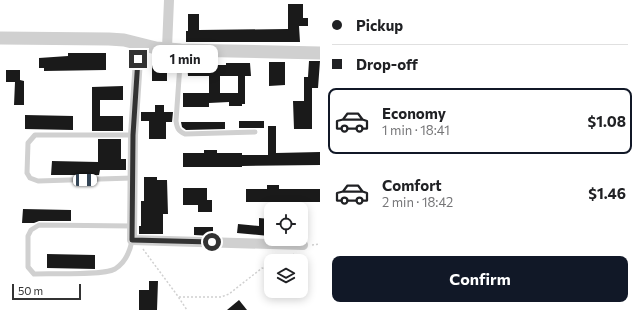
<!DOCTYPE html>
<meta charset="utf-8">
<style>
:root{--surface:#fff;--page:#f6f6f6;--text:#202124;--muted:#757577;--line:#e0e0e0;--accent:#111827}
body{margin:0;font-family:Commissioner,sans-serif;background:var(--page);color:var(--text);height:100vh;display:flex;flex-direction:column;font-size:15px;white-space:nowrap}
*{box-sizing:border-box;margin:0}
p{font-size:13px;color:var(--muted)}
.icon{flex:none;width:22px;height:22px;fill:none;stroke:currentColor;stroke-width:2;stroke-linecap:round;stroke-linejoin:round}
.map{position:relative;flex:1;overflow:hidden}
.drawer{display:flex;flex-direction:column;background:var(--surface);width:320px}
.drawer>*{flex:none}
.hud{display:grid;align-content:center;height:88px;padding:0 12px;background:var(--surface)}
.controls{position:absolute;left:264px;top:202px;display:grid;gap:8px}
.controls a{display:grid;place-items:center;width:44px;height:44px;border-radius:8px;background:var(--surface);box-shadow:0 2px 10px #0003;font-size:20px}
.scale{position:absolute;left:12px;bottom:10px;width:69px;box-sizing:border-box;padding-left:4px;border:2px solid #333;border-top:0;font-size:11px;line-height:14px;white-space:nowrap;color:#333;-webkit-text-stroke:3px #fff;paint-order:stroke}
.end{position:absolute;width:18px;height:18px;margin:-9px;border:5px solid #333;background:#fff;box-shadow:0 0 0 2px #fff}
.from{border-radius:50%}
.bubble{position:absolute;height:28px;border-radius:8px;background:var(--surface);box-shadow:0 2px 10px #0003;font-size:13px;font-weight:700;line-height:28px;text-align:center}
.car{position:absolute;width:12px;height:24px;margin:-12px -6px;border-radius:5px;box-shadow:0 0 3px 1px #0007;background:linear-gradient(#fff 24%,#345 0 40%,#fff 0 76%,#345 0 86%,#fff 0)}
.hud b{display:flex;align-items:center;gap:14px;height:38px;font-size:15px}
.hud b+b{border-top:1px solid var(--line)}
.hud i{width:10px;height:10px;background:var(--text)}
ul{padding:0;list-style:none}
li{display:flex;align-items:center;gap:12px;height:66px;margin:0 8px 6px;padding:0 4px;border:2px solid transparent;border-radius:8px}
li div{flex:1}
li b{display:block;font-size:15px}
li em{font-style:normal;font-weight:700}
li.current{border-color:var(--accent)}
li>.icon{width:36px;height:36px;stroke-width:1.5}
.action{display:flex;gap:8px;margin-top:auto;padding:8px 12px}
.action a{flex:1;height:46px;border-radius:8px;background:var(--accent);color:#fff;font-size:16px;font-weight:700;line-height:46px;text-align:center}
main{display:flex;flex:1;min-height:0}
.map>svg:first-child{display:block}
</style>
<main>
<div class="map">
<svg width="320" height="310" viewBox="0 0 320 310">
<rect width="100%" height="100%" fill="#fff"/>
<g fill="#1a1a1a" fill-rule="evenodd">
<polygon points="288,4 303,4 303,18 308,18 308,26 299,26 300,42 186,42 186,31 188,31 188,14 199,14 199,30 288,29"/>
<polygon points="68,53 106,53 106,70 44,71 44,68 39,68 39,58 68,56"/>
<polygon points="309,61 320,61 318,88 312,88 312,129 294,129 293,101 304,101 304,77 308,77"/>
<path d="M 212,62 L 212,65 L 226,65 L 226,63 L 250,63 L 251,76 L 245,76 L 245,104 L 242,104 L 242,106 L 229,106 L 229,102 L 209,103 L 209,107 L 183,107 L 183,93 L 209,93 L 209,76 L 188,76 L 187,63 ZM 220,76 L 238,76 L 238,93 L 220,93 Z"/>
<polygon points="269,62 285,62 285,85 269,86"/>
<rect x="152" y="65" width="15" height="16"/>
<polygon points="6,70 20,70 20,80 24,81 24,105 14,105 15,82 6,82"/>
<polygon points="123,86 123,100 100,100 100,116 123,116 123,131 92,131 92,87"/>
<polygon points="155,105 164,105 164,112 173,112 172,122 166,122 166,139 149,139 149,121 141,121 141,112 155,112"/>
<polygon points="25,115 73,116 73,130 25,129"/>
<rect x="239" y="121" width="25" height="7"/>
<polygon points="181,122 225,122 225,129 186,130 182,127"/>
<polygon points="268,126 276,126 276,153 320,152 320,165 242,166 242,167 183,167 183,153 204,153 204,150 217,150 217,153 242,153 242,155 268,155"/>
<polygon points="98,139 121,139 121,159 126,159 126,170 100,170 99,175 51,175 52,161 98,162"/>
<polygon points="144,177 157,177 157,180 167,180 168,214 163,214 163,234 139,234 139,226 141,226 141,201 144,201"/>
<polygon points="267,185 279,185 279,189 320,189 320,202 246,202 246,189 267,189"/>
<polygon points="183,188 207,188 207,200 212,200 212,212 198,212 198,205 183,205"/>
<polygon points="23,209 71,210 71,221 39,221 34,223 22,223"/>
<polygon points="259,218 270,219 269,236 237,233 238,224 259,226"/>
<polygon points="194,227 213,227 213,236 194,235"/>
<polygon points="47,254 95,255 95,269 47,268"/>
<polygon points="149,281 158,281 157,310 139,310 139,290 149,290"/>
<polygon points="239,300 247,310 227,310"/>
</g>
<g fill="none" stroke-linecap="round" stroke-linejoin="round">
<g stroke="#d0d0d0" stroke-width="1.5" stroke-dasharray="2 2" stroke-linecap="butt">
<polyline points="312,245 320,244"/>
<polyline points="143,249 177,295 187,310"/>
<polyline points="287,261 294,254"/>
<polyline points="179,297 221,297 229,294 262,268 271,269"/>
</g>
<g stroke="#d0d0d0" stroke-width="5">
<path d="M 181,50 L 176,121 C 177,128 178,131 185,134 L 255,132"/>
<polyline points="132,178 38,181 30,178 27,173 28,143 35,135 133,135"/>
<path d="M 132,240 C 130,252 126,262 115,269 C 102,276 51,273 34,274 L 28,267 L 28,236 L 31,230 L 39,225 L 132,226"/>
</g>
<g stroke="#d0d0d0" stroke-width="10">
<polyline points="139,44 133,135 132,240 303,245"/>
<polyline points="167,48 169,0"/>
</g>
<polyline stroke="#d0d0d0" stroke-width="13" points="0,38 109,39 124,40 156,48 181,50 320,53"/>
</g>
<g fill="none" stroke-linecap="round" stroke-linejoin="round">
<polyline stroke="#333" stroke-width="5" points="138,59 133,135 132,240 212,242"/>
</g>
</svg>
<div class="controls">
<a><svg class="icon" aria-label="locate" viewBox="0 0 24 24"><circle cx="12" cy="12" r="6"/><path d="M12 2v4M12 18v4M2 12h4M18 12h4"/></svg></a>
<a><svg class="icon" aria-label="layers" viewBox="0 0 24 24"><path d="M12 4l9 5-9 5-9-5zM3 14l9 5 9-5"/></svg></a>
</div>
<div class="scale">50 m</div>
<i class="end from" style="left:212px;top:242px"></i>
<i class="end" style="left:138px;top:59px"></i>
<div class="bubble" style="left:152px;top:45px;width:66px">1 min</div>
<i class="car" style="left:85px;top:180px;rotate:89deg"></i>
</div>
<section class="drawer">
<div class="hud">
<b><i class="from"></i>Pickup</b>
<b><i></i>Drop-off</b>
</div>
<ul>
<li class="current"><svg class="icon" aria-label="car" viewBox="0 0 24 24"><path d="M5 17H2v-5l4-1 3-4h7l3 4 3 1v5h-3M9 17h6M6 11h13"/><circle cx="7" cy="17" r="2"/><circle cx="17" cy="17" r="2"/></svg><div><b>Economy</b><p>1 min · 18:41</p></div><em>$1.08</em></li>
<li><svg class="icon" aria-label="car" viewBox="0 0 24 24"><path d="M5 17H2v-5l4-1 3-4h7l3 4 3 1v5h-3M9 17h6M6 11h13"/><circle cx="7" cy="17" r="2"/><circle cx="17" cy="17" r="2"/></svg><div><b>Comfort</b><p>2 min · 18:42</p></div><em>$1.46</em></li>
</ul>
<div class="action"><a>Confirm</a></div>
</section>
</main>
